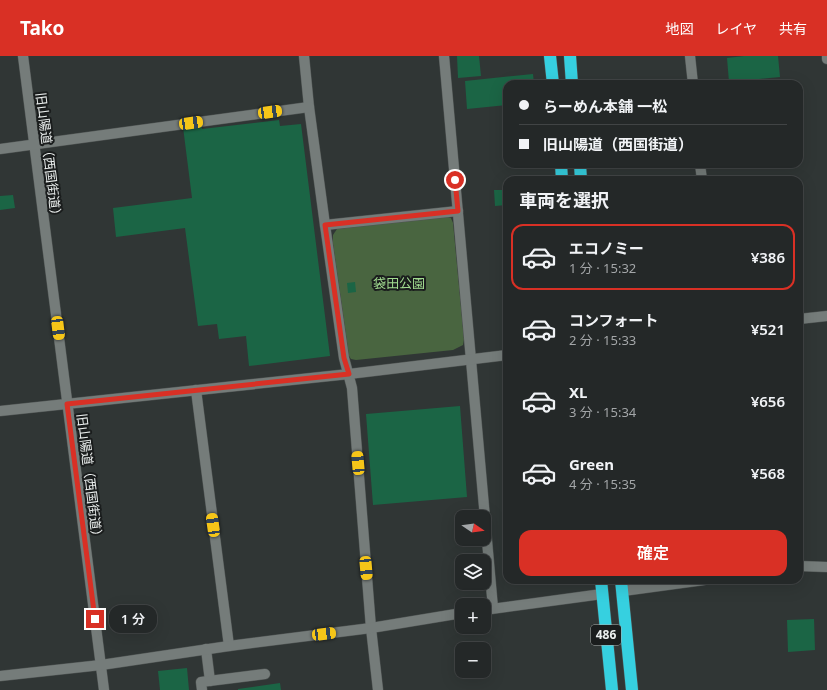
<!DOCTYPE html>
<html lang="ja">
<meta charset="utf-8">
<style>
:root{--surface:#242828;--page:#2c3030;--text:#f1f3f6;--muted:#a3a6a8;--line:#414445;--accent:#d93025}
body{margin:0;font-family:"Noto Sans","Noto Sans JP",sans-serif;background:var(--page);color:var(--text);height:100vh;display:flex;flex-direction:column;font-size:15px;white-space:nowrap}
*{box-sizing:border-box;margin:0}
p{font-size:13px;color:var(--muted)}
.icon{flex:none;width:22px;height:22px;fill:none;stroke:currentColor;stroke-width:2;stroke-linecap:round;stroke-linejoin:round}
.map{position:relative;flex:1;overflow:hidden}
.sheet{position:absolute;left:503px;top:120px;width:300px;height:408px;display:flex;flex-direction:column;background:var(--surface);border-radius:12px;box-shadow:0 4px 16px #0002,0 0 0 1px var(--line)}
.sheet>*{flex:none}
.guide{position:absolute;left:503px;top:24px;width:300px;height:88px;border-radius:12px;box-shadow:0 4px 16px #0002,0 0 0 1px var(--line);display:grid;align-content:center;height:88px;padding:0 16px;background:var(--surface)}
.needle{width:26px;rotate:103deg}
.fabs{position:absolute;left:455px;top:454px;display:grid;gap:8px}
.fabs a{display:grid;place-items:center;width:36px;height:36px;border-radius:8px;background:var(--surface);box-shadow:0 4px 16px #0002,0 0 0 1px var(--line);font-size:20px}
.end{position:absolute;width:18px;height:18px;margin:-9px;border:5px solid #d93025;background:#fff;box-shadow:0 0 0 2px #fff}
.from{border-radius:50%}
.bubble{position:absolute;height:28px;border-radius:12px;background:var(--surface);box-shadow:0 4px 16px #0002,0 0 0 1px var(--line);font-size:13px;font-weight:600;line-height:28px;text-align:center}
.car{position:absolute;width:12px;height:24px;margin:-12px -6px;border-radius:5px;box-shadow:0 0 3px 1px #0007;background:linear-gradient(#f5c518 24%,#345 0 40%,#f5c518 0 76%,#345 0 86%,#f5c518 0)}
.guide b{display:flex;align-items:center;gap:14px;height:38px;font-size:15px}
.guide b+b{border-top:1px solid var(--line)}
.guide i{width:10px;height:10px;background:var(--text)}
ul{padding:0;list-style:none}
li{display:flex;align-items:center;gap:12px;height:66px;margin:0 8px 6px;padding:0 8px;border:2px solid transparent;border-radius:12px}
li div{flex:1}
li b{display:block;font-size:15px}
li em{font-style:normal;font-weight:600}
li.current{border-color:var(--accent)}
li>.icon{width:36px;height:36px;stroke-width:1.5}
h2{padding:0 16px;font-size:18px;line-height:48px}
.action{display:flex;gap:8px;margin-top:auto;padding:8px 16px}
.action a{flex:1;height:46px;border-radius:12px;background:var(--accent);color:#fff;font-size:16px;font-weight:600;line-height:46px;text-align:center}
header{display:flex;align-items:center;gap:24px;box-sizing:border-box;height:56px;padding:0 20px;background:var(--accent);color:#fff}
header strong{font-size:19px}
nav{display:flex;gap:22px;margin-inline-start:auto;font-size:14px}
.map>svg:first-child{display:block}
</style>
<header>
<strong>Tako</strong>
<nav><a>地図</a><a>レイヤ</a><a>共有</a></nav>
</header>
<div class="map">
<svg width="827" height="634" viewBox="0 0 827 634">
<rect width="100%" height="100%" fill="#303635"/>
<polygon fill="#496540" points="445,160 451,162 453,167 464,283 463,289 453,294 356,304 351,303 349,300 333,188 333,179 337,173"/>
<g fill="#1b6545">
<polygon points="457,0 479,0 481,20 458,22"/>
<polygon points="744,0 778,0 780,21 729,26 727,2"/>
<polygon points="533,18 534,28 507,28 507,49 467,53 465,25"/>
<polygon points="279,64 280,70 301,68 330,300 249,310 246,280 219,283 217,268 198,270 185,172 116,181 113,152 192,142 183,71 202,69 202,73"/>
<polygon points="494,134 507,134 507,149 495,150"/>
<polygon points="13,139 15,152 0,154 0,140"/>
<polygon points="355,226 356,236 348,237 347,227"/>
<polygon points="503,231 507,231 507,251 505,251"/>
<polygon points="460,350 467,441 373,449 366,358"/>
<polygon points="814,563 815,594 788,596 787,564"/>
<polygon points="187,612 189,634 160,634 158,615"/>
<polygon points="280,627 281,634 238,634 238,633"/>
</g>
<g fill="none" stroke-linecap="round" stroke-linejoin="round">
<g stroke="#4f5453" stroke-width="11">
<g id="minor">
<polyline points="23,0 104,634"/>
<polyline points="304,0 309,51 325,169 344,302 352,332 371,572 378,634"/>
<polyline points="444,0 493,552"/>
<polyline points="690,0 693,28"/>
<polyline points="827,0 827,3"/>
<polyline points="0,93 309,51"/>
<polyline points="700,108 702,124"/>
<polyline points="325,169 458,155"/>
<polyline points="799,263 827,260"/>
<polyline points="196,334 229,590"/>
<polyline points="0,355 349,318 507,299"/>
<polyline points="799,510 827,511"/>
<polyline points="623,535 704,524"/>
<polyline points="484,554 602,538"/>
<polyline points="206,593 210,625"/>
<polyline points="0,620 101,609 229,590 371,572 462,557"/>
<polyline points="202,634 201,626 265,618"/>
</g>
</g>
<g stroke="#4f5453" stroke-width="13">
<g id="highway">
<polyline points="550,0 553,28"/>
<polyline points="570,0 572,28"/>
<polyline points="561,108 562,124"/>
<polyline points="580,108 581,124"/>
<polyline points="601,524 612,634"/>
<polyline points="621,524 632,634"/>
</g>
</g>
<use href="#minor" stroke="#757c7a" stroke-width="10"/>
<use href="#highway" stroke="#36d0e0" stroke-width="12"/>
</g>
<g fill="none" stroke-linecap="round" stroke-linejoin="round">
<polyline stroke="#d93025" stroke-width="5" points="95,563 67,348 349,318 344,302 325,169 458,155 455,124"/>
</g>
<g text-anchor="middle" stroke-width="4" stroke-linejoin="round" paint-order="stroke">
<rect fill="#1a1d1d" stroke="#acb0af" stroke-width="1" x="591" y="569" width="30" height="20" rx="3"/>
<g font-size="12" font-weight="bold" fill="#ebefee">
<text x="606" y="583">486</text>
</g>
<g font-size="13" fill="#ebefee" stroke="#1a1d1d">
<text transform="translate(49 101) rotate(83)" y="5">旧山陽道（西国街道）</text>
<text transform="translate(90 422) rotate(83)" y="5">旧山陽道（西国街道）</text>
</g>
<g font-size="13" fill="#a2dc90" stroke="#1a1d1d">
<text x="399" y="232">袋田公園</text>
</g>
</g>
</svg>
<div class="fabs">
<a><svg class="needle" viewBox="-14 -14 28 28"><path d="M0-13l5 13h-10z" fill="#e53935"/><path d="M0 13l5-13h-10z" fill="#a3a6a8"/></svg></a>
<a><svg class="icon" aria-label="layers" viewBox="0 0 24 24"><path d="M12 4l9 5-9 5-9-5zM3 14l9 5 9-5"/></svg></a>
<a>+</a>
<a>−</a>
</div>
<i class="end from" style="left:455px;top:124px"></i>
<i class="end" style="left:95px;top:563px"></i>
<div class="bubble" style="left:109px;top:549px;width:48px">1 分</div>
<i class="car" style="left:270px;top:56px;rotate:82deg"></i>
<i class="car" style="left:191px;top:67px;rotate:82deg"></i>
<i class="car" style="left:58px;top:272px;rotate:173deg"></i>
<i class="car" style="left:358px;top:407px;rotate:355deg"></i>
<i class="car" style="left:213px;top:469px;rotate:352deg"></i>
<i class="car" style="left:366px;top:512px;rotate:175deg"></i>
<i class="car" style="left:324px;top:578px;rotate:83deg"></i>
<div class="guide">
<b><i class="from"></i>らーめん本舗 一松</b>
<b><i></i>旧山陽道（西国街道）</b>
</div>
<section class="sheet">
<h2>車両を選択</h2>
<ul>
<li class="current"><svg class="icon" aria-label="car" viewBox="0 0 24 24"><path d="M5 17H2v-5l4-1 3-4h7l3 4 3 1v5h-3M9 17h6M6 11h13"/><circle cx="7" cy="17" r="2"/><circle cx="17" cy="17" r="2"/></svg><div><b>エコノミー</b><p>1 分 · 15:32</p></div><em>¥386</em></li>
<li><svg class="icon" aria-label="car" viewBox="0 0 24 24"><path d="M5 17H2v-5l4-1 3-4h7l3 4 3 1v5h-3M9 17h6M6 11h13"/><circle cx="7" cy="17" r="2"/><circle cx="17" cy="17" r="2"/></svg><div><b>コンフォート</b><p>2 分 · 15:33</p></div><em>¥521</em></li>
<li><svg class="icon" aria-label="car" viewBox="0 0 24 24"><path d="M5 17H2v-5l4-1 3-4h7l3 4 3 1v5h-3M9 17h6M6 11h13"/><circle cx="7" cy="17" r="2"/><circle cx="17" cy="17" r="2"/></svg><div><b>XL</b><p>3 分 · 15:34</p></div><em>¥656</em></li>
<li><svg class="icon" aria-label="car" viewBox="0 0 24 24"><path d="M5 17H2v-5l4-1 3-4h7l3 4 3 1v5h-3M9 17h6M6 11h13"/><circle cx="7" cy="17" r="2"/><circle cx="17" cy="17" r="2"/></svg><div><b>Green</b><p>4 分 · 15:35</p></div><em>¥568</em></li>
</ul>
<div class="action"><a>確定</a></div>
</section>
</div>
